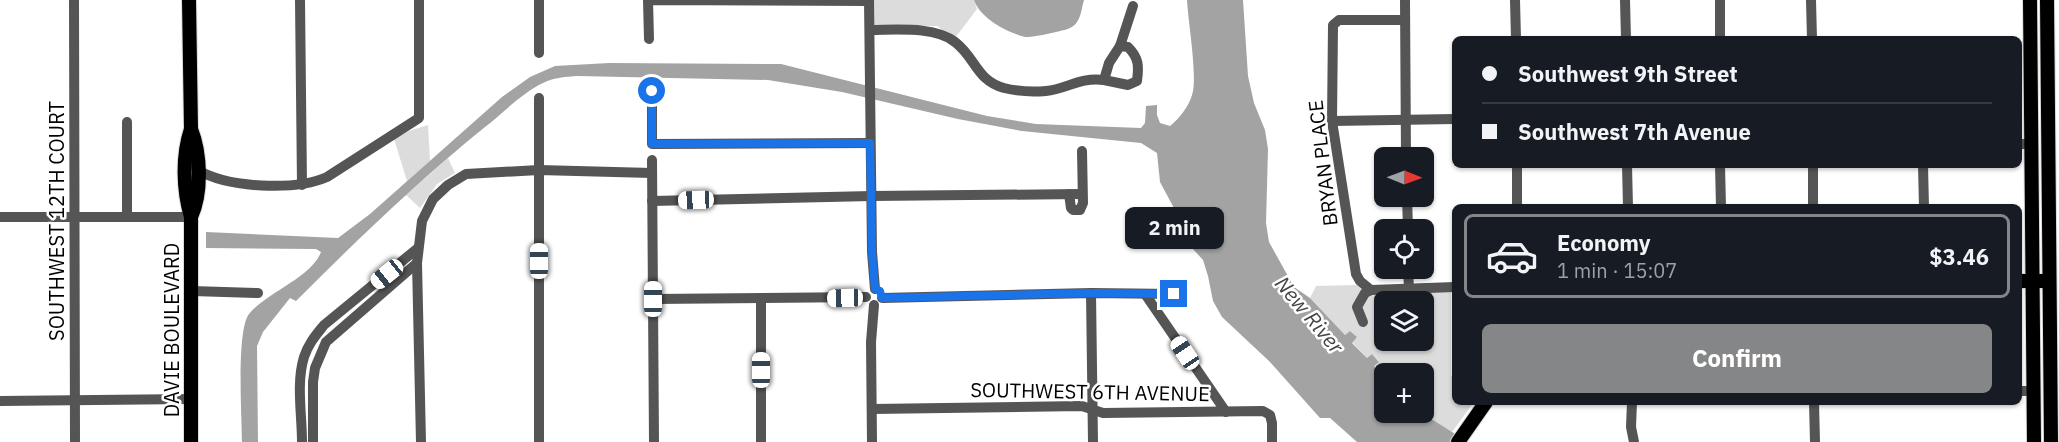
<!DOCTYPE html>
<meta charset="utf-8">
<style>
:root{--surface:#171b24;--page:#20242c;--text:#f1f3f6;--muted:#9ea1a6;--line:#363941;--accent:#858687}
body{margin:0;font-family:"IBM Plex Sans",sans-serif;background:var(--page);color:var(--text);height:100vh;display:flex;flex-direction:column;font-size:22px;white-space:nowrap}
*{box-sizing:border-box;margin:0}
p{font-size:20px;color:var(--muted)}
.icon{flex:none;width:33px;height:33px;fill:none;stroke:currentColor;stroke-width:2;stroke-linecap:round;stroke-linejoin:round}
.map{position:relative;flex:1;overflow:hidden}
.side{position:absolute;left:1452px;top:204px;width:570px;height:201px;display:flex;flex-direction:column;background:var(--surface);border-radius:9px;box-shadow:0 2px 4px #0004}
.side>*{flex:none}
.hud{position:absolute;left:1452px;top:36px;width:570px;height:132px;border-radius:9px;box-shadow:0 2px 4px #0004;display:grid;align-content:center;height:132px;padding:0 30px;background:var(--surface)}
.needle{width:39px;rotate:91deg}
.buttons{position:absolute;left:1374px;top:147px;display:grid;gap:12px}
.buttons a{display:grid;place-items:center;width:60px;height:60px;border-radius:9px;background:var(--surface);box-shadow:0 2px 4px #0004;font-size:30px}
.end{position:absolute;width:27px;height:27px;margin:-14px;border:8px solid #1a73e8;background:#fff;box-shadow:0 0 0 3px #fff}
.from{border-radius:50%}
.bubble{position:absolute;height:42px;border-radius:9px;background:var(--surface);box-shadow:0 2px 4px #0004;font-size:20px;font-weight:700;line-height:42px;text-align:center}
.car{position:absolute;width:18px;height:36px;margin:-18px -9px;border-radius:8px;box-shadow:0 0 4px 2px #0007;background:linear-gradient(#fff 24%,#345 0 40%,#fff 0 76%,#345 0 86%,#fff 0)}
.hud b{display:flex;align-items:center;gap:21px;height:57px;font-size:22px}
.hud b+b{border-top:2px solid var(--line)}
.hud i{width:15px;height:15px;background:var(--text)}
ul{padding:10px 0 0;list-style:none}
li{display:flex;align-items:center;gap:18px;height:84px;margin:0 12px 9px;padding:0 18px;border:3px solid var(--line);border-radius:9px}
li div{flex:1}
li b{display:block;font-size:22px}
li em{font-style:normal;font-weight:700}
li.current{border-color:var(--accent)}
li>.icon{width:54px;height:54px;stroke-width:1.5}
.action{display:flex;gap:12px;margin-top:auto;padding:12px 30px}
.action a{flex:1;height:69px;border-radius:9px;background:var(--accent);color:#fff;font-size:24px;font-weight:700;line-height:69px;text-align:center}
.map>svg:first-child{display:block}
</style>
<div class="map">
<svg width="2059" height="442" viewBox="0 0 2059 442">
<rect width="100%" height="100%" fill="#fff"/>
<g fill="#dcdcdc" fill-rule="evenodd">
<polygon points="873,0 974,0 977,9 955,38 937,26 873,26"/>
<polygon points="428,125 430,161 407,181 394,139 409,131"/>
<polygon points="448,158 455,173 437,184 420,208 406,195"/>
<path d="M 1357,285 L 1451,291 L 1451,375 L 1455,380 L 1455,402 L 1474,402 L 1452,432 L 1422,413 L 1424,412 L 1424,374 L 1384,374 L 1384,378 L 1374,366 L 1379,361 L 1372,354 L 1367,358 L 1352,342 L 1357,337 L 1350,331 L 1345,335 L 1310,298 L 1316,286 ZM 1384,302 L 1424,302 L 1424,340 L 1384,340 Z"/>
</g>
<g fill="#a3a3a3">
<path d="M 974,0 L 1084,0 C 1081,10 1081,23 1070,28 C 1064,31 1031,38 1025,37 C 1006,32 980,18 974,0 Z"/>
<path d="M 1187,0 L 1243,0 L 1248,76 L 1254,103 L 1265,130 L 1268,149 L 1266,223 L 1269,242 L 1294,287 L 1310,298 L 1345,335 L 1350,331 L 1357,337 L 1352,343 L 1367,358 L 1372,354 L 1379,362 L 1374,366 L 1384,378 L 1384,412 L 1422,413 L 1468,442 L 1357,442 L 1330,418 L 1320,418 L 1269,361 L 1222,317 L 1213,301 L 1208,276 L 1203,260 L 1182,237 L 1175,210 L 1160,182 L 1157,153 L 1141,143 L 1022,131 L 958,119 L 842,92 L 768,80 L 578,76 C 565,77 555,77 543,83 C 522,93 503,113 485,127 C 418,181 356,241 296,301 L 290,298 L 263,332 L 257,346 L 258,442 L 242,442 C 242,418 236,331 249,314 C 267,292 311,278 321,252 L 316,249 L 206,248 L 206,232 L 338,238 L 370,214 L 502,97 L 530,77 L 555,66 L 609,63 L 781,64 L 987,116 L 1036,124 L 1141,128 L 1145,123 L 1146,106 L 1157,105 L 1157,115 L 1160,123 L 1170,126 C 1179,119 1189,106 1192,95 C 1198,78 1188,21 1187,0 Z"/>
</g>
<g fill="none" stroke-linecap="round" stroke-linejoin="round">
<g stroke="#dbdbdb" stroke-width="16">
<g id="major">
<path d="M 189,0 L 191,129 C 201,154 202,193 191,217"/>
<polyline points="2030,0 2034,442"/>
<polyline points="2047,0 2051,442"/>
<polyline points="2019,281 2042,281"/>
<path d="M 191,442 L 191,217 C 183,190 182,156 191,129"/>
<polyline points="1458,442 1486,402"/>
</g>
</g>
<g stroke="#555" stroke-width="10">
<polyline points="74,0 75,442"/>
<polyline points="300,0 302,185"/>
<polyline points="539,0 539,53"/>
<polyline points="869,0 872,252 875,289"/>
<polyline points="1405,0 1406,158"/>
<polyline points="1515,0 1516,39"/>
<polyline points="1625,0 1626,39"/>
<polyline points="1720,0 1720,39"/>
<polyline points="1811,0 1812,39"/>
<path d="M 870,30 C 896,30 935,26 955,42 C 976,58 976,80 1004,88 C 1016,91 1034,92 1046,91 C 1067,89 1079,77 1104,80"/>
<polyline points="649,39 648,0 869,1"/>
<path d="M 1120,46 L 1128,47 C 1139,58 1139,66 1137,81 L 1128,85 L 1104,80 L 1109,63 Z"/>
<polyline points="1120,46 1133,6"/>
<polyline points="652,91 652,144 870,143"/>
<polyline points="1332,121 1455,119"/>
<polyline points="127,122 127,216"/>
<polyline points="2019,144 2032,144"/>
<polyline points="652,160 654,442"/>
<polyline points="1517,165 1517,207"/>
<polyline points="1627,165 1628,207"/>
<polyline points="1720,165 1721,207"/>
<polyline points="1813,165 1813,207"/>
<polyline points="1923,165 1924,207"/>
<path d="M 198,170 C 228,188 295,191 327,177 L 419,118 L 419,0"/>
<polyline points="1069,194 1071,208 1073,210 1080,210 1083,203 1082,151"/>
<polyline points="1407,196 1408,230"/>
<polyline points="652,201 872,196 1082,194"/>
<polyline points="0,217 191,217"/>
<polyline points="1408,268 1409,289"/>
<polyline points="1371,290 1360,281 1356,274 1332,121 1333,25 1339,20 1405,20"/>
<polyline points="192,291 258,293"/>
<polyline points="1091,293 1093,442"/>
<polyline points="1145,294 1226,412"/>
<polyline points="761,298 761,442"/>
<polyline points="882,298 1091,293 1174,294"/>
<polyline points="653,299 866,297"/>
<polyline points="1363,322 1357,307 1365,293 1371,290 1455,287"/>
<polyline points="2019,391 2034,391"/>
<polyline points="0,401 191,399"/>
<polyline points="1632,402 1631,427 1634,442"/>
<polyline points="1814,402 1815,442"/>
<polyline points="872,409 1082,406 1103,413 1263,411 1270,415 1272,423 1272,442"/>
<path d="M 302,442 C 302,415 296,383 304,357 C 308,344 316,335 324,325 L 418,248"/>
<polyline points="313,442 313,382 315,368 326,342 417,263"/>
<polyline points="421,442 417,263 422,221 433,199 448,185 466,174 539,170 652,173"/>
<polyline points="539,442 539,98"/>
<polyline points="872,442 871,342 874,305"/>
</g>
<use href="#major" stroke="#000" stroke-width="14"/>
</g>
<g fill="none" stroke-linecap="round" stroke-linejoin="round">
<polyline stroke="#1a73e8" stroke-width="8" points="652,91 652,144 870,143 872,252 875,289 880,291 882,298 1091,293 1174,294"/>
</g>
<g text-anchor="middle" stroke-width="5" stroke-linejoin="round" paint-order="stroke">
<g font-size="20" fill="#000" stroke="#fff">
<text transform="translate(1323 163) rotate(-97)" y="7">BRYAN PLACE</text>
<text transform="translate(57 221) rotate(-90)" y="7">SOUTHWEST 12TH COURT</text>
<text transform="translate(172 330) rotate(-90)" y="7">DAVIE BOULEVARD</text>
<text transform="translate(1090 392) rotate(1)" y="7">SOUTHWEST 6TH AVENUE</text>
</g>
<g font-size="21" font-style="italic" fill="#444" stroke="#fff">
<text transform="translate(1309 315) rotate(50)" y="7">New River</text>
</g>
</g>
</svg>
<div class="buttons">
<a><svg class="needle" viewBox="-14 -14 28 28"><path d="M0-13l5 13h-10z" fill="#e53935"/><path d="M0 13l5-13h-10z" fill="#9ea1a6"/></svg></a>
<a><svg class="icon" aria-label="locate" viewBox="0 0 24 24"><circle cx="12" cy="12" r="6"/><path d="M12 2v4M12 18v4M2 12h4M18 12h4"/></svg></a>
<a><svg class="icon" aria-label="layers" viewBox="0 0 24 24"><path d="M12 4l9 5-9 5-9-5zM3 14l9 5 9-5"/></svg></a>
<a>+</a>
</div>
<i class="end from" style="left:652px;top:91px"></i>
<i class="end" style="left:1174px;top:294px"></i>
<div class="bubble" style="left:1125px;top:207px;width:99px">2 min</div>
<i class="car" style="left:696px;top:200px;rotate:268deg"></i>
<i class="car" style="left:539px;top:261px;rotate:0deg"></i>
<i class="car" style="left:387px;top:274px;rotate:231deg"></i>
<i class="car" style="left:845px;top:298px;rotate:269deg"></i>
<i class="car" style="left:653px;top:299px;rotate:0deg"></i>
<i class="car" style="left:1185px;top:353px;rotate:326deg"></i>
<i class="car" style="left:761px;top:370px;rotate:0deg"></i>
<div class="hud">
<b><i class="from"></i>Southwest 9th Street</b>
<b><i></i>Southwest 7th Avenue</b>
</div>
<section class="side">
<ul>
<li class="current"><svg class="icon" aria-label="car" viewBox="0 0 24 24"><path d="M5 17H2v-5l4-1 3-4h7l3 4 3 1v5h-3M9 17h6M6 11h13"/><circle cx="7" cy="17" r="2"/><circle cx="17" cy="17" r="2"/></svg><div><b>Economy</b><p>1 min · 15:07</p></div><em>$3.46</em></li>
</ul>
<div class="action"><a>Confirm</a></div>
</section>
</div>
